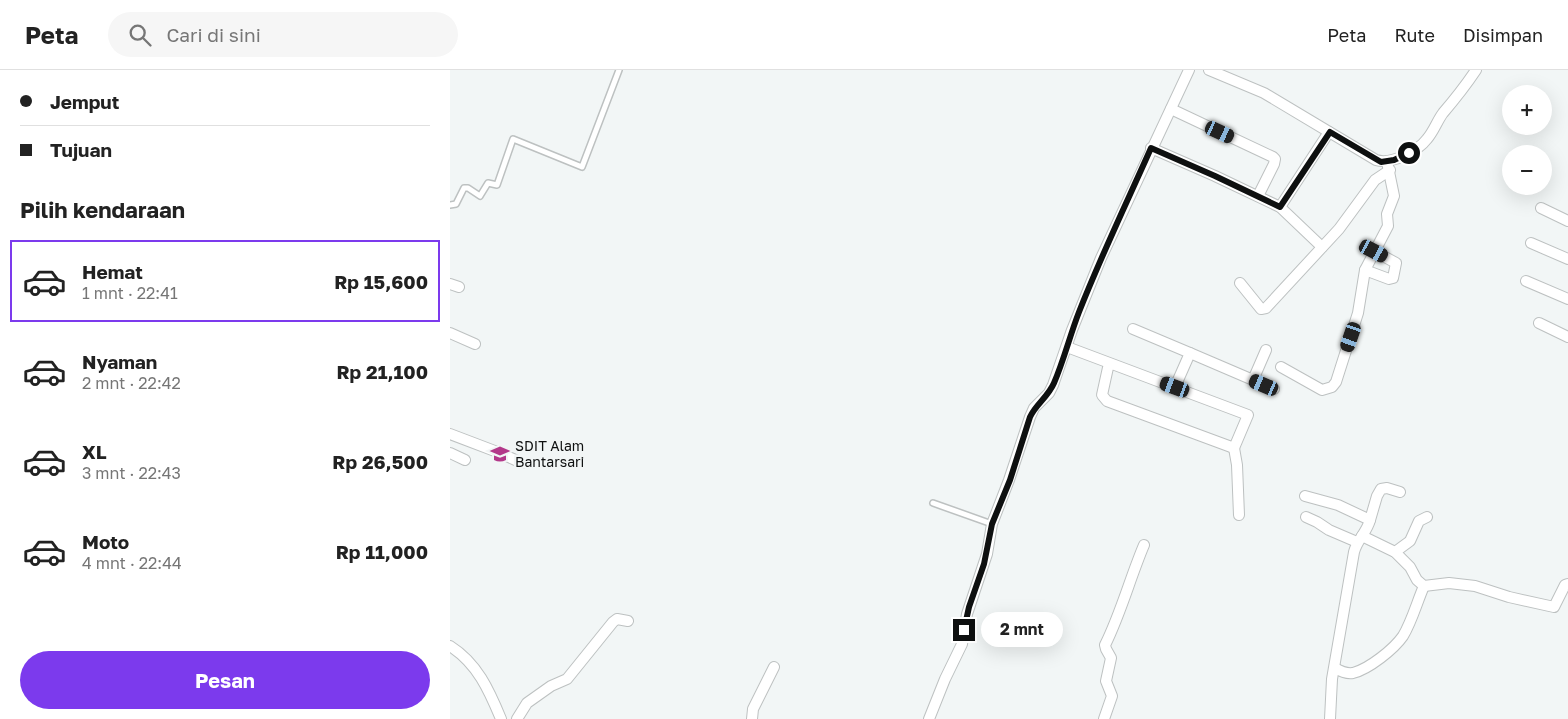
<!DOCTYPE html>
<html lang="id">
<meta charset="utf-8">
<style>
:root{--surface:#fff;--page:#f6f6f6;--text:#222;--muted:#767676;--line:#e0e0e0;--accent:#7c3aed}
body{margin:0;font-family:"Golos Text",sans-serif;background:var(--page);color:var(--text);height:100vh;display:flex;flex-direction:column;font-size:19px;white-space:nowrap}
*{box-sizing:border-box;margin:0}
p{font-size:16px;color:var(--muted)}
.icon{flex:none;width:28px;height:28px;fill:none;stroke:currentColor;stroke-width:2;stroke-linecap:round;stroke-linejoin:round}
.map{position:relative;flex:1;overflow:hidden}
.drawer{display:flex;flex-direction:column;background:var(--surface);width:450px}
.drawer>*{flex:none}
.top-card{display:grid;align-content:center;height:110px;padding:0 20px;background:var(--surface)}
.buttons{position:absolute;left:1052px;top:15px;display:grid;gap:10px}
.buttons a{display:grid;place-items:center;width:50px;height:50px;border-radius:50%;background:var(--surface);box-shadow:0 5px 20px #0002;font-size:25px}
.end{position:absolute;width:22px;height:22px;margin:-11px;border:6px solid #0e1010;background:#fff;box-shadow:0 0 0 2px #fff}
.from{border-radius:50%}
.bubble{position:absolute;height:35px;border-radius:18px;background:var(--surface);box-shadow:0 5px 20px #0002;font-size:16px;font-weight:700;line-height:35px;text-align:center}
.car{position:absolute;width:15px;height:30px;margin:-15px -8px;border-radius:6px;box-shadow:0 0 4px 1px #0007;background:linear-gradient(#222 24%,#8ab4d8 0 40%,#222 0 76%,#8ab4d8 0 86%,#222 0)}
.top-card b{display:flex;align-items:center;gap:18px;height:48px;font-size:19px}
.top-card b+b{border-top:1px solid var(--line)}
.top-card i{width:12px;height:12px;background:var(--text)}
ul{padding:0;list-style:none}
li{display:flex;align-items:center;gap:15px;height:82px;margin:0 10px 8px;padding:0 10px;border:2px solid transparent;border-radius:0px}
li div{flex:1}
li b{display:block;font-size:19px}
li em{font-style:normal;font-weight:700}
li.selected{border-color:var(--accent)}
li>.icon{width:45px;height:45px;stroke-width:1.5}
h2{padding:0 20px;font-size:22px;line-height:60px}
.cta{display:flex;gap:10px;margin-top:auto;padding:10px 20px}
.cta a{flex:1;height:58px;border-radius:30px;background:var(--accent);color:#fff;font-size:20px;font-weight:700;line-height:58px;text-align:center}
header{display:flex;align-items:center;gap:30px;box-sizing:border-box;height:70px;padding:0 25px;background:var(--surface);border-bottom:1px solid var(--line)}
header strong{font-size:24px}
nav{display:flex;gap:28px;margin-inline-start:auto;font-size:18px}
.search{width:350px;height:45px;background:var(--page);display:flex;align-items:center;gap:12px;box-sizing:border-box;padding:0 18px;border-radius:28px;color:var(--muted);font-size:19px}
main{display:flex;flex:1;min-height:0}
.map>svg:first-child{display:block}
</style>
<header>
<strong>Peta</strong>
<div class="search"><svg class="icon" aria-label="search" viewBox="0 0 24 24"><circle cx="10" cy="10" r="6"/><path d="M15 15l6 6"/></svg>Cari di sini</div>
<nav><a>Peta</a><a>Rute</a><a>Disimpan</a></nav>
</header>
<main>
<section class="drawer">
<div class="top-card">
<b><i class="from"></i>Jemput</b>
<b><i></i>Tujuan</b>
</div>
<h2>Pilih kendaraan</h2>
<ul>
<li class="selected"><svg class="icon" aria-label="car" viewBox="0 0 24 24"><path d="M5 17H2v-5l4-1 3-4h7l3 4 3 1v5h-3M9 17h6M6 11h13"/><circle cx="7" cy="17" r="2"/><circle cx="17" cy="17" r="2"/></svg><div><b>Hemat</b><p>1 mnt · 22:41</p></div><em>Rp 15,600</em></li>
<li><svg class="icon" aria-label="car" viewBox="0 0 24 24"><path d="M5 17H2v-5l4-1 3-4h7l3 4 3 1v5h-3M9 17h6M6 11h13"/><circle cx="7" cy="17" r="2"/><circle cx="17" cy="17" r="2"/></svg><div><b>Nyaman</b><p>2 mnt · 22:42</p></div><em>Rp 21,100</em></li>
<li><svg class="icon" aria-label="car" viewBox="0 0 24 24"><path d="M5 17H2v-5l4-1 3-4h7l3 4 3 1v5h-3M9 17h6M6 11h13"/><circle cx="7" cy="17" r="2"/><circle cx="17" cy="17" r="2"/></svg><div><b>XL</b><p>3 mnt · 22:43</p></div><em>Rp 26,500</em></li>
<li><svg class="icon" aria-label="car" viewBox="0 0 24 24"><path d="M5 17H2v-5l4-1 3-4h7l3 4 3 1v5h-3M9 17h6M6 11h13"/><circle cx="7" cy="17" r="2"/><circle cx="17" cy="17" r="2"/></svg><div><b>Moto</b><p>4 mnt · 22:44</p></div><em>Rp 11,000</em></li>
</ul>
<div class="cta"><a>Pesan</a></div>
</section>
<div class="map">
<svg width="1118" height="649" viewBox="0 0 1118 649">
<rect width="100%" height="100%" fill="#f2f6f6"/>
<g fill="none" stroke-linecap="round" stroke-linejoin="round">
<g stroke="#bdc1c1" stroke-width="8">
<g id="service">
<polyline points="0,135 6,134 14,118 18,118 30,126 38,113 47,115 63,69 132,97 169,0"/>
<polyline points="483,433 542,454"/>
</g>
</g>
<g stroke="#bdc1c1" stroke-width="12">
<g id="minor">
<path d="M 759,0 L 814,23 L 926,90 C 941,95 968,81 977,69 C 984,61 987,51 993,43 C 1005,29 1016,15 1026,0"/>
<polyline points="721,39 823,87 825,89 824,94 808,126"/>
<polyline points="701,78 765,106 830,137 872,177"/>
<polyline points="830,137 879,62"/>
<polyline points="1091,138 1118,151"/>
<polyline points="1081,173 1118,189"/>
<polyline points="915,200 939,209 943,208 946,193 924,181"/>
<polyline points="1076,211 1118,229"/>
<polyline points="790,213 811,239 816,238 889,159 925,110 940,100"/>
<polyline points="0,214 9,217"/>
<polyline points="1089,253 1118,267"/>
<polyline points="683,259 740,283 725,317"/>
<polyline points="0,263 25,274"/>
<polyline points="617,277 798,345 784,378 657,331 652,325 659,293"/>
<polyline points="740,283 824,319"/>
<polyline points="831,297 872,320 882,317 886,312 908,243 915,200 938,156 937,144 944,126 937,92"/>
<polyline points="803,310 816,280"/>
<polyline points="0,364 50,383 72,393"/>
<polyline points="784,378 787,395 789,445"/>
<polyline points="0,383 15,390"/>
<path d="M 855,426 L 888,435 L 920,450 C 917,462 907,470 904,482 L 882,609 L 880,649"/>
<polyline points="856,447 867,452 879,460 907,472"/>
<polyline points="920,450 927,426 931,419 937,418 950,422"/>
<polyline points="912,466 945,482 960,497 967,510 974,516 999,513 1025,516 1059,527 1104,537 1115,515 1118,514"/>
<polyline points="945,482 960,471 969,451 977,447"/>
<path d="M 0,576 C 27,593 39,620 51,649"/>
<path d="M 885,598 C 890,601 897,604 903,603 C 919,599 944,579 953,566 C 962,551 967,532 974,516"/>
<polyline points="67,649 77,633 101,616 117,609 163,552 167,549 178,551"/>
<polyline points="302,649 303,639 324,597"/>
<polyline points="479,649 495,609 512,574 517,544 537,484 542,454 559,410 580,347 584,338 599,323 603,315 622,260 651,188 739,0"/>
<path d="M 654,649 L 662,626 L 656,611 L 661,588 L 656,579 L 655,575 C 671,543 680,508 694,475"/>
</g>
</g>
<use href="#service" stroke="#fff" stroke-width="5"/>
<use href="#minor" stroke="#fff" stroke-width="10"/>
</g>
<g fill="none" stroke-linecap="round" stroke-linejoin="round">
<path stroke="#0e1010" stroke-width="6" d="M 514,560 L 519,537 L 534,494 L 542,454 L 560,410 L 580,347 C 586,334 598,327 604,313 C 614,290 620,265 629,242 C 651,186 677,132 701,78 L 765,106 L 830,137 L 880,62 L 931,92 L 944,90 L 959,83"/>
</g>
<defs>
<g id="school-bare" transform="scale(1.5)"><path d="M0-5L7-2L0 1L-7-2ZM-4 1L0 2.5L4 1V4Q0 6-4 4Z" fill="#b3388a" stroke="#f2f6f6" stroke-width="2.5" paint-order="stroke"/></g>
</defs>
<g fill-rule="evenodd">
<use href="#school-bare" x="50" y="384"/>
</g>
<g text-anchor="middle" stroke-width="5" stroke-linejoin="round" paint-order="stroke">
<g font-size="14" fill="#0e1010" stroke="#f2f6f6" text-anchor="start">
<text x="65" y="381">SDIT Alam<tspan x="65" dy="16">Bantarsari</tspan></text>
</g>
</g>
</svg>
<div class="buttons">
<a>+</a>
<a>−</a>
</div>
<i class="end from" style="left:959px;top:83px"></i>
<i class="end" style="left:514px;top:560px"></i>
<div class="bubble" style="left:531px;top:542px;width:82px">2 mnt</div>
<i class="car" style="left:770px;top:62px;rotate:115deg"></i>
<i class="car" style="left:924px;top:181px;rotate:118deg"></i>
<i class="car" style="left:901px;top:267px;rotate:199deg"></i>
<i class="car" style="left:814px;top:315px;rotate:293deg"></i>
<i class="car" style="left:725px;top:317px;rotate:290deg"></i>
</div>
</main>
